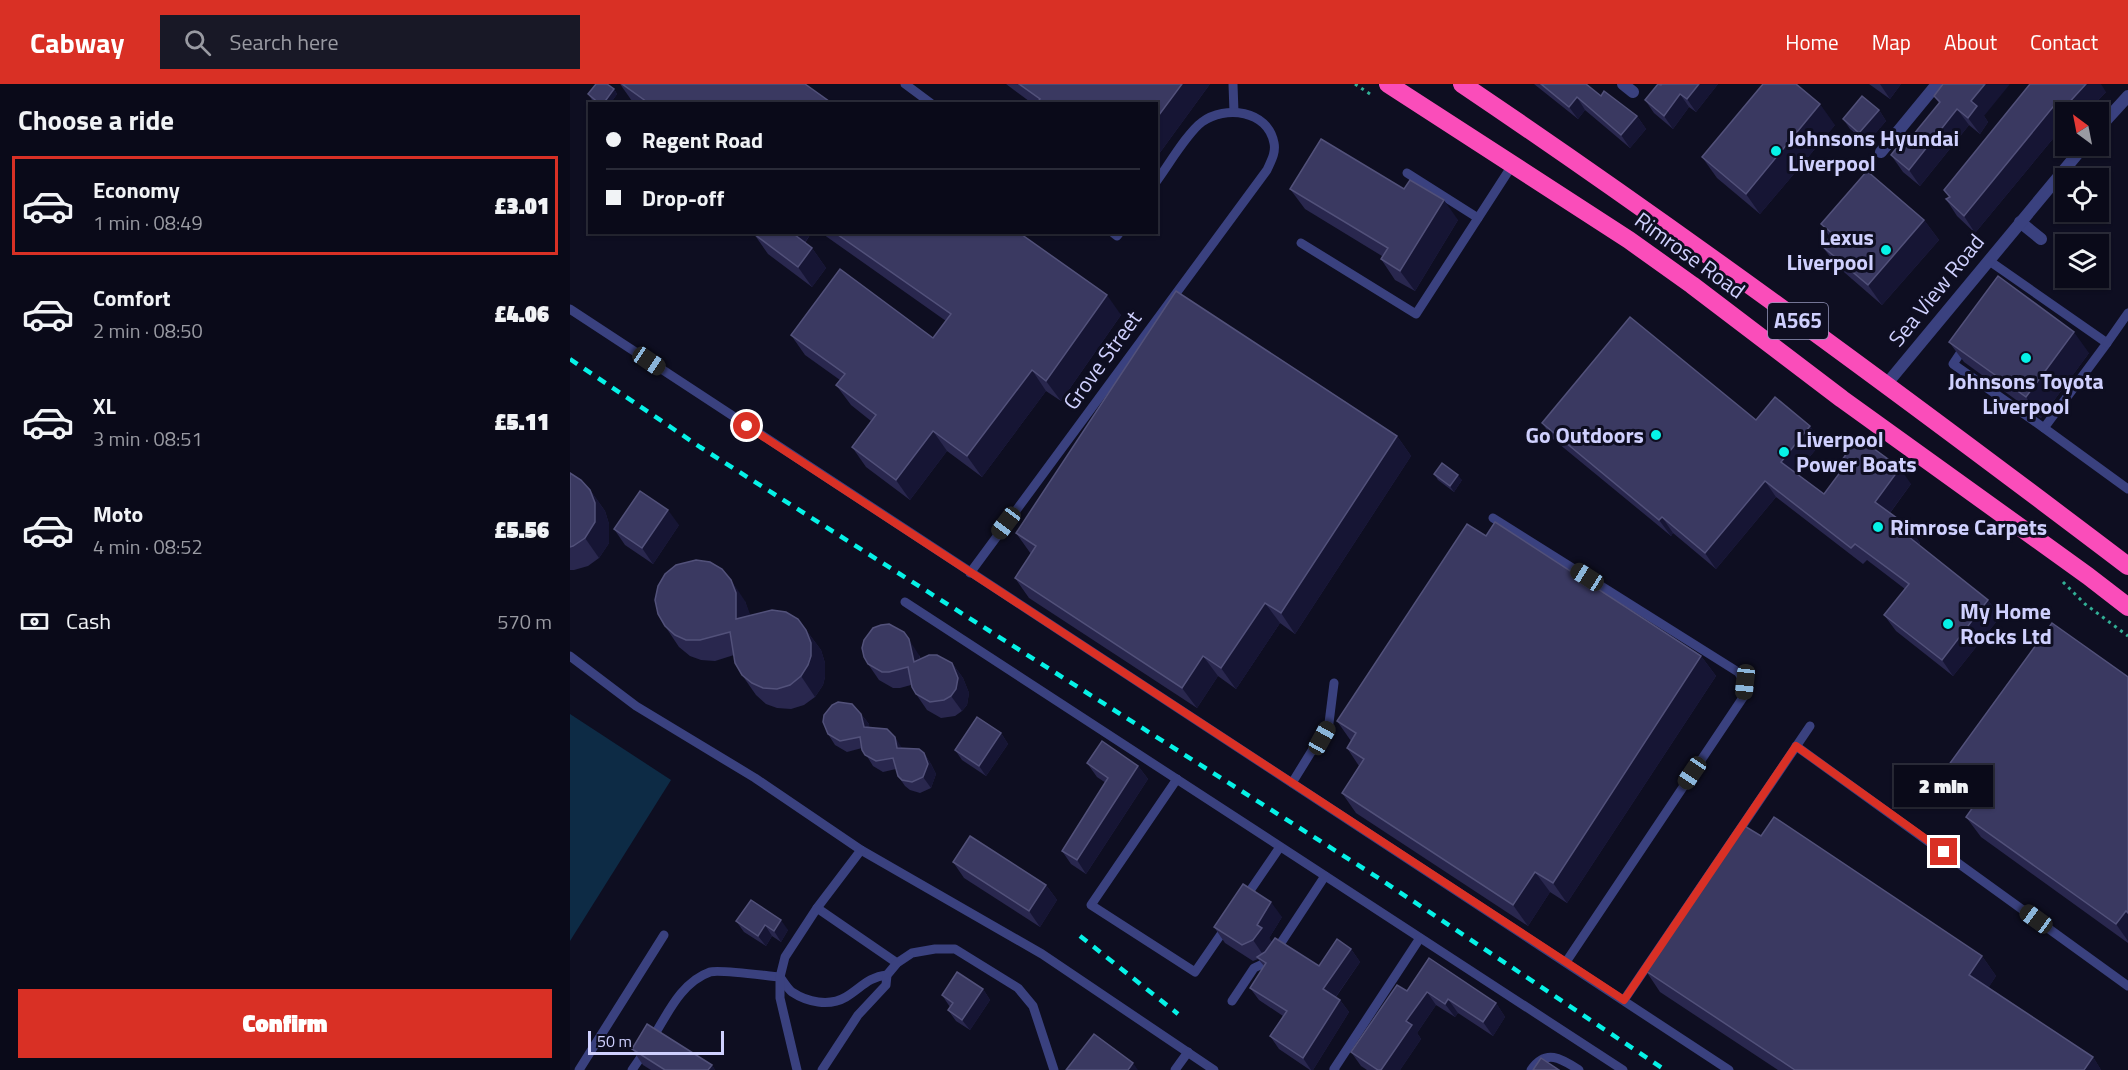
<!DOCTYPE html>
<meta charset="utf-8">
<style>
:root{--surface:#0a0a19;--page:#181826;--text:#f1f3f6;--muted:#999aa2;--line:#2a2b38;--accent:#d93025}
body{margin:0;font-family:"Titillium Web",sans-serif;background:var(--page);color:var(--text);height:100vh;display:flex;flex-direction:column;font-size:22px;white-space:nowrap}
*{box-sizing:border-box;margin:0}
p{font-size:20px;color:var(--muted)}
.icon{flex:none;width:33px;height:33px;fill:none;stroke:currentColor;stroke-width:2;stroke-linecap:round;stroke-linejoin:round}
.map{position:relative;flex:1;overflow:hidden}
.details{display:flex;flex-direction:column;background:var(--surface);width:570px}
.details>*{flex:none}
.banner{position:absolute;left:18px;top:18px;width:570px;height:132px;border-radius:0px;box-shadow:0 2px 4px #0004,0 0 0 2px var(--line);display:grid;align-content:center;height:132px;padding:0 18px;background:var(--surface)}
.needle{width:39px;rotate:328deg}
.fabs{position:absolute;left:1485px;top:18px;display:grid;gap:12px}
.fabs a{display:grid;place-items:center;width:54px;height:54px;border-radius:0px;background:var(--surface);box-shadow:0 2px 4px #0004,0 0 0 2px var(--line);font-size:30px}
.scale{position:absolute;left:18px;bottom:15px;width:136px;box-sizing:border-box;padding-left:6px;border:3px solid #cfd0fe;border-top:0;font-size:16px;line-height:21px;white-space:nowrap;color:#cfd0fe;-webkit-text-stroke:4px #0e0e21;paint-order:stroke}
.end{position:absolute;width:27px;height:27px;margin:-14px;border:8px solid #d93025;background:#fff;box-shadow:0 0 0 3px #fff}
.from{border-radius:50%}
.bubble{position:absolute;height:42px;border-radius:0px;background:var(--surface);box-shadow:0 2px 4px #0004,0 0 0 2px var(--line);font-size:20px;font-weight:800;line-height:42px;text-align:center}
.car{position:absolute;width:18px;height:36px;margin:-18px -9px;border-radius:8px;box-shadow:0 0 4px 2px #0007;background:linear-gradient(#222 24%,#8ab4d8 0 40%,#222 0 76%,#8ab4d8 0 86%,#222 0)}
.banner b{display:flex;align-items:center;gap:21px;height:57px;font-size:22px}
.banner b+b{border-top:2px solid var(--line)}
.banner i{width:15px;height:15px;background:var(--text)}
ul{padding:0;list-style:none}
li{display:flex;align-items:center;gap:18px;height:99px;margin:0 12px 9px;padding:0 6px;border:3px solid transparent;border-radius:0px}
li div{flex:1}
li b{display:block;font-size:22px}
li em{font-style:normal;font-weight:800}
li.current{border-color:var(--accent)}
li>.icon{width:54px;height:54px;stroke-width:1.5}
h2{padding:0 18px;font-size:27px;line-height:72px}
.pay{display:flex;align-items:center;gap:15px;height:66px;padding:0 18px;font-size:22px}
.pay p{margin-inline-start:auto}
.primary-button{display:flex;gap:12px;margin-top:auto;padding:12px 18px}
.primary-button a{flex:1;height:69px;border-radius:0px;background:var(--accent);color:#fff;font-size:24px;font-weight:800;line-height:69px;text-align:center}
header{display:flex;align-items:center;gap:36px;box-sizing:border-box;height:84px;padding:0 30px;background:var(--accent);color:#fff}
header strong{font-size:28px}
nav{display:flex;gap:33px;margin-inline-start:auto;font-size:21px}
.search{width:420px;height:54px;background:var(--page);display:flex;align-items:center;gap:15px;box-sizing:border-box;padding:0 21px;border-radius:0px;color:var(--muted);font-size:22px}
main{display:flex;flex:1;min-height:0}
.map>svg:first-child{display:block}
</style>
<header>
<strong>Cabway</strong>
<div class="search"><svg class="icon" aria-label="search" viewBox="0 0 24 24"><circle cx="10" cy="10" r="6"/><path d="M15 15l6 6"/></svg>Search here</div>
<nav><a>Home</a><a>Map</a><a>About</a><a>Contact</a></nav>
</header>
<main>
<section class="details">
<h2>Choose a ride</h2>
<ul>
<li class="current"><svg class="icon" aria-label="car" viewBox="0 0 24 24"><path d="M5 17H2v-5l4-1 3-4h7l3 4 3 1v5h-3M9 17h6M6 11h13"/><circle cx="7" cy="17" r="2"/><circle cx="17" cy="17" r="2"/></svg><div><b>Economy</b><p>1 min · 08:49</p></div><em>£3.01</em></li>
<li><svg class="icon" aria-label="car" viewBox="0 0 24 24"><path d="M5 17H2v-5l4-1 3-4h7l3 4 3 1v5h-3M9 17h6M6 11h13"/><circle cx="7" cy="17" r="2"/><circle cx="17" cy="17" r="2"/></svg><div><b>Comfort</b><p>2 min · 08:50</p></div><em>£4.06</em></li>
<li><svg class="icon" aria-label="car" viewBox="0 0 24 24"><path d="M5 17H2v-5l4-1 3-4h7l3 4 3 1v5h-3M9 17h6M6 11h13"/><circle cx="7" cy="17" r="2"/><circle cx="17" cy="17" r="2"/></svg><div><b>XL</b><p>3 min · 08:51</p></div><em>£5.11</em></li>
<li><svg class="icon" aria-label="car" viewBox="0 0 24 24"><path d="M5 17H2v-5l4-1 3-4h7l3 4 3 1v5h-3M9 17h6M6 11h13"/><circle cx="7" cy="17" r="2"/><circle cx="17" cy="17" r="2"/></svg><div><b>Moto</b><p>4 min · 08:52</p></div><em>£5.56</em></li>
</ul>
<div class="pay"><svg class="icon" aria-label="cash" viewBox="0 0 24 24"><path d="M3 7h18v10H3z"/><circle cx="12" cy="12" r="2"/></svg>Cash<p>570 m</p></div>
<div class="primary-button"><a>Confirm</a></div>
</section>
<div class="map">
<svg width="1558" height="986" viewBox="0 0 1558 986">
<rect width="100%" height="100%" fill="#0e0e21"/>
<polygon fill="#0d2b45" points="0,630 101,696 0,857"/>
<g fill="none" stroke-linecap="round" stroke-linejoin="round">
<g stroke="#31af95" stroke-width="3" stroke-dasharray="3 4.5" stroke-linecap="butt">
<polyline points="785,0 803,12"/>
<polyline points="1493,498 1515,520 1558,552"/>
</g>
<g stroke="#3a417f" stroke-width="9">
<polyline points="335,0 362,20"/>
<polyline points="663,0 664,28"/>
<polyline points="837,89 908,134"/>
<polyline points="542,148 547,152 550,148"/>
<polyline points="731,159 846,230 943,80"/>
<polyline points="1418,176 1537,259 1474,344 1558,405"/>
<polyline points="0,225 1159,986"/>
<polyline points="1537,259 1558,229"/>
<polyline points="1395,262 1383,280 1474,344"/>
<polyline points="923,434 1168,588 1175,598 1174,612 996,878"/>
<path d="M 400,489 L 697,86 C 701,77 706,69 704,59 C 698,26 655,21 632,38 C 617,49 598,82 586,98"/>
<polyline points="335,518 1053,986"/>
<polyline points="0,572 66,622 185,694 291,766 472,870 644,986"/>
<polyline points="1226,662 1558,902"/>
<polyline points="607,695 521,821 625,888 656,843"/>
<polyline points="722,699 759,639 764,599"/>
<polyline points="675,814 710,763"/>
<polyline points="247,824 327,879"/>
<polyline points="1054,916 1240,642"/>
<polyline points="662,917 684,884 699,877 755,792"/>
<path d="M 82,955 C 97,931 111,898 140,888 C 149,885 197,892 210,893 C 214,898 217,904 222,908 C 237,918 259,923 276,913 C 291,904 298,893 317,891"/>
<polyline points="9,986 94,851"/>
<polyline points="62,986 75,967"/>
<polyline points="227,986 210,914 210,893 215,873 247,824 291,766"/>
<polyline points="252,986 288,931 316,901 317,891 327,879 342,869 365,865 385,865 448,904 463,922 484,986"/>
<polyline points="605,986 618,968"/>
<polyline points="765,986 764,985 850,854"/>
<path d="M 961,986 C 976,964 992,975 1009,986"/>
</g>
<g stroke="#3a417f" stroke-width="12">
<polyline points="1053,0 1063,8"/>
<polyline points="1528,45 1558,12"/>
<polyline points="1311,68 1367,0"/>
<polyline points="1450,138 1471,155"/>
<polyline points="1315,302 1514,62"/>
</g>
<g stroke="#fa4dba" stroke-width="18">
<polyline points="818,0 1059,156 1122,201 1272,315 1518,492 1558,523"/>
<path d="M 892,0 C 1119,153 1340,317 1558,482"/>
</g>
<g stroke="#06f2e7" stroke-width="4.5" stroke-dasharray="9 8" stroke-linecap="butt">
<polyline points="0,275 130,363 810,795 1095,986"/>
<polyline points="510,852 608,930"/>
</g>
</g>
<g fill="#29274e">
<polygon points="50,0 235,0 263,20 65,20 62,17"/>
<polygon points="436,0 640,0 586,74 586,20 463,20"/>
<polygon points="964,0 1016,0 1031,12 1067,32 1076,45 1060,64 1015,26 1008,35"/>
<polygon points="1092,0 1148,0 1126,28 1119,23 1103,45 1084,29 1075,16"/>
<polygon points="1299,0 1331,0 1320,15"/>
<polygon points="1460,0 1536,8 1517,28 1496,28 1496,39 1405,149 1387,132 1376,115 1380,113"/>
<polygon points="44,5 47,10 40,20 27,20 22,16 18,10"/>
<polygon points="1364,12 1414,32 1418,38 1410,50 1399,41 1350,102 1333,88 1321,71 1339,56 1369,19"/>
<polygon points="1309,26 1316,37 1297,59 1280,45 1273,35"/>
<polygon points="1265,41 1190,130 1147,94 1132,73"/>
<polygon points="720,105 888,136 845,207 825,196 811,175 812,172 735,125"/>
<polygon points="1354,136 1369,156 1312,221 1267,182 1252,162 1260,153 1251,140"/>
<polygon points="185,148 242,148 235,159 242,164 256,184 242,203 198,170 184,150"/>
<polygon points="250,148 448,148 551,231 491,317 476,307 412,393 377,367 340,416 296,383 282,363 301,337 281,321 266,301 270,296 235,271 221,251 363,254 376,237"/>
<polygon points="1379,258 1519,269 1471,334 1394,278"/>
<polygon points="1186,336 1252,358 1226,389 1254,410 1275,381 1272,376 1341,400 1320,429 1339,443 1350,459 1349,461 1418,516 1430,533 1383,592 1326,547 1314,531 1335,505 1297,476 1293,480 1206,413 1146,485 1103,449 1101,452 983,355 972,339"/>
<polygon points="827,352 841,372 725,550 710,539 666,605 648,592 627,624 459,514 445,494 461,470 446,449"/>
<polygon points="0,389 20,406 35,427 39,440 39,459 29,474 18,482 4,486 0,486"/>
<polygon points="864,390 892,396 884,408 868,396"/>
<polygon points="109,441 83,480 55,461 44,445"/>
<polygon points="916,452 1131,572 1146,592 997,819 980,808 958,842 786,729 772,709 789,682 777,664 781,657 767,637"/>
<polygon points="175,517 180,532 236,546 251,566 255,579 255,593 253,601 245,613 234,621 221,625 207,624 196,620 186,611 172,591 164,571 145,577 131,576 120,572 109,563 95,542"/>
<polygon points="349,571 351,575 382,579 393,594 399,609 397,621 392,627 385,632 371,634 357,626 346,610 341,601 330,604 323,604 309,596 298,580"/>
<polygon points="1558,593 1558,859 1411,753 1396,733 1401,726 1385,714 1370,693"/>
<polygon points="291,630 299,640 299,644 332,664 354,669 361,680 366,690 361,704 350,709 340,706 335,702 328,692 326,685 313,688 303,682 292,664 277,668 265,661 258,650"/>
<polygon points="431,649 438,660 416,692 392,676 385,666"/>
<polygon points="517,679 568,682 578,695 516,790 501,780 492,767 536,699 527,693"/>
<polygon points="1191,752 1412,872 1426,892 1418,904 1523,973 1531,986 1208,986 1090,908 1076,887"/>
<polygon points="383,778 476,801 487,816 470,843 394,794"/>
<polygon points="712,833 699,854 702,858 749,882 781,865 790,878 766,913 770,916 779,928 743,986 740,986 709,965 700,952 713,932 689,916 680,904 694,882 688,875 683,877 655,859 644,843"/>
<polygon points="166,837 218,846 211,858 202,852 196,862 174,848"/>
<polygon points="859,874 926,919 935,933 923,952 888,929 885,933 866,921 847,949 851,955 830,986 797,986 791,982 781,968 837,907"/>
<polygon points="413,905 420,916 400,946 386,937 378,926 380,923 372,911"/>
<polygon points="62,965 142,981 145,986 81,986 73,981"/>
</g>
<g fill="#161534">
<polygon points="612,0 640,0 586,74 586,35"/>
<polygon points="1129,0 1148,0 1126,28 1117,15"/>
<polygon points="1310,0 1331,0 1320,15"/>
<polygon points="1415,0 1440,0 1414,32 1418,38 1410,50 1398,34 1401,17"/>
<polygon points="1516,0 1531,0 1536,8 1517,28 1497,28 1494,24"/>
<polygon points="44,5 47,10 40,20 33,20"/>
<polygon points="1110,10 1119,23 1103,45 1094,32"/>
<polygon points="1007,13 1015,26 1008,35 999,23"/>
<polygon points="1487,18 1496,30 1496,39 1405,149 1394,132"/>
<polygon points="1250,20 1265,41 1190,130 1176,110"/>
<polygon points="1387,25 1399,41 1350,102 1339,86"/>
<polygon points="1309,26 1316,37 1297,59 1289,49"/>
<polygon points="1067,32 1076,45 1060,64 1051,51"/>
<polygon points="874,116 888,136 845,207 830,187"/>
<polygon points="1354,136 1369,156 1312,221 1298,201"/>
<polygon points="218,148 242,148 230,165"/>
<polygon points="242,164 256,184 242,203 228,183"/>
<polygon points="537,211 551,231 491,317 476,297"/>
<polygon points="1504,248 1519,269 1471,334 1456,313"/>
<polygon points="462,286 476,307 412,393 397,372"/>
<polygon points="1240,342 1252,358 1222,394 1211,378"/>
<polygon points="363,347 377,367 340,416 326,396"/>
<polygon points="827,352 841,372 725,550 711,529"/>
<polygon points="1330,384 1341,400 1316,434 1305,418"/>
<polygon points="888,391 892,396 884,408 880,402"/>
<polygon points="1195,397 1206,413 1146,485 1135,469"/>
<polygon points="20,406 35,427 39,440 39,459 29,474 15,454"/>
<polygon points="98,426 109,441 83,480 72,464"/>
<polygon points="1092,433 1103,449 1101,452 1089,436"/>
<polygon points="1339,443 1350,459 1345,465 1334,449"/>
<polygon points="161,496 175,517 180,530 180,556 166,535"/>
<polygon points="1418,516 1430,533 1383,592 1372,576"/>
<polygon points="695,519 710,539 666,605 651,584"/>
<polygon points="236,546 251,566 255,579 255,593 253,601 245,613 231,592"/>
<polygon points="334,548 349,571 355,594 344,578"/>
<polygon points="633,572 648,592 627,624 612,604"/>
<polygon points="1131,572 1146,592 997,819 983,799"/>
<polygon points="382,579 393,594 399,609 397,621 392,627 381,612"/>
<polygon points="291,630 299,640 302,654 294,643"/>
<polygon points="431,649 438,660 416,692 409,682"/>
<polygon points="325,653 332,664 327,664"/>
<polygon points="354,669 361,680 366,690 361,704 353,693"/>
<polygon points="568,682 578,695 516,790 507,776"/>
<polygon points="965,788 980,808 958,842 943,821"/>
<polygon points="476,801 487,816 470,843 459,827"/>
<polygon points="701,818 712,833 699,854 703,859 694,872 683,856 687,841"/>
<polygon points="1556,827 1558,830 1558,857 1546,840"/>
<polygon points="211,836 218,846 211,858 204,847"/>
<polygon points="195,841 202,852 196,862 188,852"/>
<polygon points="781,865 790,878 762,918 753,905"/>
<polygon points="1412,872 1426,892 1413,912 1399,891"/>
<polygon points="413,905 420,916 400,946 392,936"/>
<polygon points="857,908 866,921 847,949 851,955 830,986 811,986 836,937"/>
<polygon points="878,915 888,929 885,933 875,920"/>
<polygon points="770,916 779,928 743,986 741,986 733,974"/>
<polygon points="926,919 935,933 923,952 913,938"/>
<polygon points="1523,973 1531,986 1514,986"/>
<polygon points="563,979 568,986 558,986"/>
<polygon points="142,981 145,986 138,986"/>
</g>
<g fill="#3a3961" stroke="#52517a" stroke-width="1.5">
<polygon points="26,0 37,0 44,5 33,20 30,20 18,10"/>
<polygon points="52,0 235,0 263,20 80,20"/>
<polygon points="449,0 612,0 586,35 586,20 466,20 470,15"/>
<polygon points="971,0 1016,0 1031,12 1034,7 1067,32 1051,51 1007,13 999,23"/>
<polygon points="1088,0 1091,1 1092,0 1129,0 1117,15 1110,10 1094,32 1075,16"/>
<polygon points="1193,0 1226,0 1250,20 1176,110 1132,73"/>
<polygon points="1373,0 1415,0 1401,17 1407,22 1398,34 1387,25 1339,86 1321,71 1335,53 1339,56 1370,18 1364,12"/>
<polygon points="1460,0 1516,0 1494,24 1487,18 1394,132 1376,115 1380,113 1374,106"/>
<polygon points="1292,12 1309,26 1289,49 1273,35"/>
<polygon points="751,55 834,105 840,96 874,116 830,187 811,175 818,164 720,105"/>
<polygon points="1297,87 1354,136 1298,201 1252,162 1263,150 1251,140"/>
<polygon points="185,148 221,148 242,164 228,183 184,150"/>
<polygon points="264,148 448,148 537,211 476,297 462,286 397,372 363,347 326,396 282,363 306,331 266,301 275,290 221,251 270,185 363,254 381,230"/>
<polygon points="1428,192 1504,248 1456,313 1379,258"/>
<polygon points="606,207 827,352 711,529 695,519 651,584 633,572 612,604 445,494 466,462 446,449"/>
<polygon points="1060,233 1186,336 1205,313 1240,342 1211,378 1254,410 1277,379 1272,376 1288,353 1330,384 1305,418 1339,443 1334,449 1418,516 1372,576 1314,531 1339,500 1285,460 1281,464 1195,397 1135,469 1092,433 1089,436 972,339"/>
<polygon points="872,379 888,391 880,402 864,390"/>
<polygon points="0,389 11,396 20,406 25,419 25,438 15,454 3,462 0,463"/>
<polygon points="70,407 98,426 72,464 44,445"/>
<polygon points="925,438 1131,572 983,799 965,788 943,821 772,709 794,675 777,664 786,649 767,637 897,440 916,452"/>
<polygon points="126,476 140,478 152,485 161,496 166,509 166,535 202,526 216,528 228,535 236,546 241,559 241,572 238,581 231,592 220,601 207,605 193,604 182,599 172,591 165,579 160,548 130,556 116,556 105,551 95,542 88,530 85,516 88,502 95,490 106,481"/>
<polygon points="1482,539 1558,593 1558,829 1556,827 1546,840 1396,733 1406,719 1370,693"/>
<polygon points="319,540 334,548 339,555 344,578 359,571 367,571 382,579 388,594 386,605 381,612 374,616 360,618 346,610 342,603 338,583 319,588 312,588 298,580 294,573 292,564 294,556 303,544 311,541"/>
<polygon points="268,618 282,620 291,630 294,643 317,645 325,653 327,664 349,665 354,669 358,680 353,693 342,698 332,696 328,692 323,674 306,677 295,671 292,666 290,653 270,657 258,650 253,638 254,631 262,621"/>
<polygon points="407,633 431,649 409,682 385,666"/>
<polygon points="532,657 568,682 507,776 492,767 538,694 517,679"/>
<polygon points="1204,733 1412,872 1399,891 1523,973 1514,986 1225,986 1076,887 1173,741 1191,752"/>
<polygon points="400,752 476,801 459,827 383,778"/>
<polygon points="673,800 701,818 687,841 692,844 683,856 672,861 644,843"/>
<polygon points="181,816 211,836 204,847 195,841 188,852 166,837"/>
<polygon points="705,854 749,882 767,855 781,865 753,905 770,916 733,974 700,952 717,927 680,904 696,879 687,873 695,868"/>
<polygon points="859,874 926,919 913,938 878,915 875,920 857,908 836,937 842,941 811,986 808,986 781,968 827,901 837,907"/>
<polygon points="387,888 413,905 392,936 378,926 383,919 372,911"/>
<polygon points="77,940 142,981 138,986 95,986 62,965"/>
<polygon points="524,950 563,979 558,986 496,986"/>
<polygon points="971,974 989,986 963,986"/>
</g>
<g fill="none" stroke-linecap="round" stroke-linejoin="round">
<polyline stroke="#d93025" stroke-width="8" points="177,342 1054,916 1226,662 1374,768"/>
</g>
<g fill="#06f2e7" stroke="#0e0e21" stroke-width="2">
<circle cx="1206" cy="67" r="6"/>
<circle cx="1316" cy="166" r="6"/>
<circle cx="1456" cy="274" r="6"/>
<circle cx="1086" cy="351" r="6"/>
<circle cx="1214" cy="368" r="6"/>
<circle cx="1308" cy="443" r="6"/>
<circle cx="1378" cy="540" r="6"/>
</g>
<g text-anchor="middle" stroke-width="6" stroke-linejoin="round" paint-order="stroke">
<rect fill="#0e0e21" stroke="#9596bc" stroke-width="1.5" x="1198" y="219" width="60" height="36" rx="4.5"/>
<g font-size="21" font-weight="bold" fill="#cfd0fe">
<text x="1228" y="244">A565</text>
</g>
<g font-size="22" font-weight="bold" fill="#cfd0fe" stroke="#0e0e21" text-anchor="start">
<text x="1218" y="62">Johnsons Hyundai<tspan x="1218" dy="25">Liverpool</tspan></text>
<text x="1304" y="161" text-anchor="end">Lexus<tspan x="1304" dy="25">Liverpool</tspan></text>
<text x="1456" y="305" text-anchor="middle">Johnsons Toyota<tspan x="1456" dy="25">Liverpool</tspan></text>
<text x="1074" y="359" text-anchor="end">Go Outdoors</text>
<text x="1226" y="363">Liverpool<tspan x="1226" dy="25">Power Boats</tspan></text>
<text x="1320" y="451">Rimrose Carpets</text>
<text x="1390" y="535">My Home<tspan x="1390" dy="25">Rocks Ltd</tspan></text>
</g>
<g font-size="22" fill="#cfd0fe" stroke="#0e0e21">
<text transform="translate(1120 171) rotate(36)" y="8">Rimrose Road</text>
<text transform="translate(1366 206) rotate(-51)" y="8">Sea View Road</text>
<text transform="translate(532 276) rotate(-54)" y="8">Grove Street</text>
</g>
</g>
</svg>
<div class="fabs">
<a><svg class="needle" viewBox="-14 -14 28 28"><path d="M0-13l5 13h-10z" fill="#e53935"/><path d="M0 13l5-13h-10z" fill="#999aa2"/></svg></a>
<a><svg class="icon" aria-label="locate" viewBox="0 0 24 24"><circle cx="12" cy="12" r="6"/><path d="M12 2v4M12 18v4M2 12h4M18 12h4"/></svg></a>
<a><svg class="icon" aria-label="layers" viewBox="0 0 24 24"><path d="M12 4l9 5-9 5-9-5zM3 14l9 5 9-5"/></svg></a>
</div>
<div class="scale">50 m</div>
<i class="end from" style="left:177px;top:342px"></i>
<i class="end" style="left:1374px;top:768px"></i>
<div class="bubble" style="left:1324px;top:681px;width:99px">2 min</div>
<i class="car" style="left:79px;top:277px;rotate:124deg"></i>
<i class="car" style="left:436px;top:439px;rotate:217deg"></i>
<i class="car" style="left:1017px;top:493px;rotate:302deg"></i>
<i class="car" style="left:1175px;top:598px;rotate:186deg"></i>
<i class="car" style="left:752px;top:654px;rotate:29deg"></i>
<i class="car" style="left:1122px;top:689px;rotate:214deg"></i>
<i class="car" style="left:1466px;top:835px;rotate:306deg"></i>
<div class="banner">
<b><i class="from"></i>Regent Road</b>
<b><i></i>Drop-off</b>
</div>
</div>
</main>
